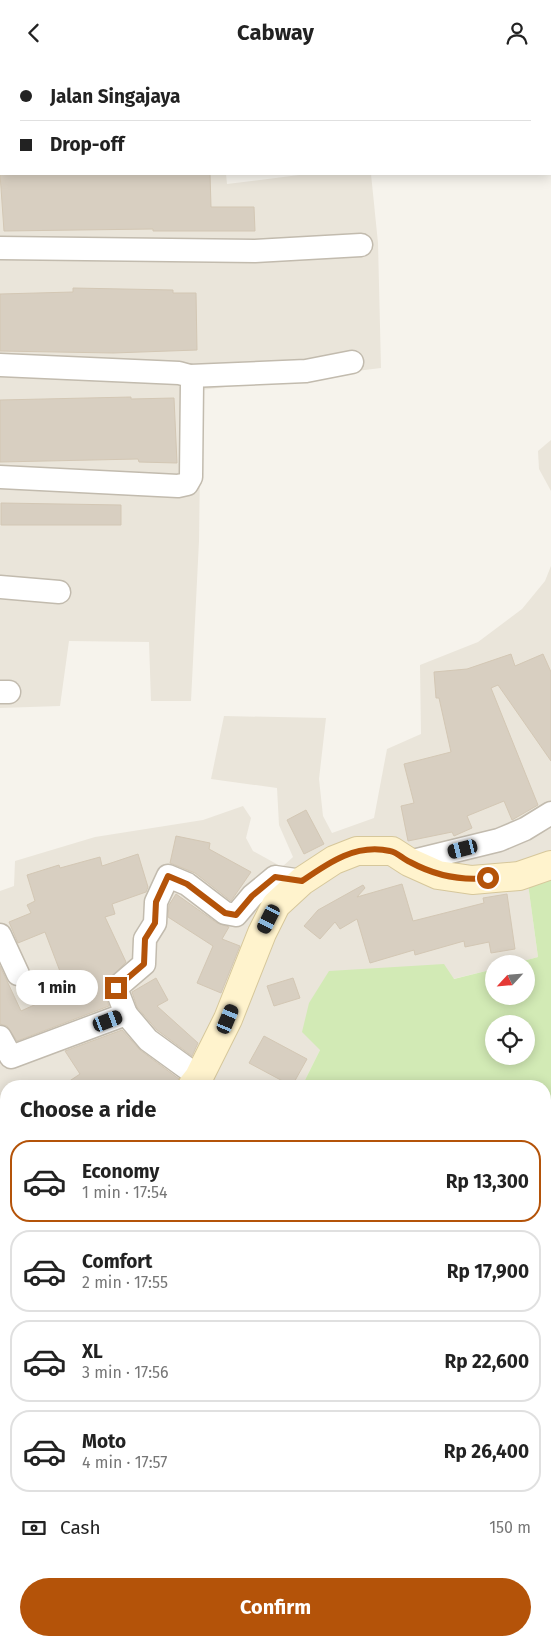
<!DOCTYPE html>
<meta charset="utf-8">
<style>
:root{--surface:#fff;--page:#f6f6f6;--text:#222;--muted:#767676;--line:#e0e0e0;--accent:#b45309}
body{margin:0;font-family:"Fira Sans",sans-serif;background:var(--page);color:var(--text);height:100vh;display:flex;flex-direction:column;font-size:19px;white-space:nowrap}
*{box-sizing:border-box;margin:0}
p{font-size:16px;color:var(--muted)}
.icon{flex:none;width:28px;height:28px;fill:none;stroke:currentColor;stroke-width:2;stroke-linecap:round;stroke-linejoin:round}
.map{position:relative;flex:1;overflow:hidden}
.side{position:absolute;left:0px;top:1015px;width:551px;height:566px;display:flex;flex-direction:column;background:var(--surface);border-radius:20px 20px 0 0;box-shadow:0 2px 12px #0003}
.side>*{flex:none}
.hud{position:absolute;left:0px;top:0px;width:551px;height:110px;box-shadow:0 2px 12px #0003;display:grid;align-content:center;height:110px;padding:0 20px;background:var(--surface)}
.needle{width:32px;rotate:244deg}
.fabs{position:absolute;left:485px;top:890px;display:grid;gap:10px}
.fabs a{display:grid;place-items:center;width:50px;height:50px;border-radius:50%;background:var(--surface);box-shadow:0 2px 12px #0003;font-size:25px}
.end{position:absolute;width:22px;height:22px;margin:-11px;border:6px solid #b45309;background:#fff;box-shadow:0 0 0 2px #fff}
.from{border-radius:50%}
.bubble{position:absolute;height:35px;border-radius:18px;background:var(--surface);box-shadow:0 2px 12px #0003;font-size:16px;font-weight:700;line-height:35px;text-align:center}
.car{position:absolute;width:15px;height:30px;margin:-15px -8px;border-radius:6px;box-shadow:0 0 4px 1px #0007;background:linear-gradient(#222 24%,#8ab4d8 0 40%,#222 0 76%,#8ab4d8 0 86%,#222 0)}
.hud b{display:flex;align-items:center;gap:18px;height:48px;font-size:19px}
.hud b+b{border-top:1px solid var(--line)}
.hud i{width:12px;height:12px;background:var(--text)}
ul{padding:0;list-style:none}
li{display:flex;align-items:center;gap:15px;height:82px;margin:0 10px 8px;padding:0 10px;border:2px solid var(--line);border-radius:20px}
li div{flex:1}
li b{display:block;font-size:19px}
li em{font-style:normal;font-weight:700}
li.on{border-color:var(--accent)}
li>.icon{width:45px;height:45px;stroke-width:1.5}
h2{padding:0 20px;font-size:22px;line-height:60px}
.pay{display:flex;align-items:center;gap:12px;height:55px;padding:0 20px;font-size:19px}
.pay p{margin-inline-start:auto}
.button{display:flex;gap:10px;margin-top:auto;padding:10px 20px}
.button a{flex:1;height:58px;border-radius:30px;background:var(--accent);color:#fff;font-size:20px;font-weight:700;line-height:58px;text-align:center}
header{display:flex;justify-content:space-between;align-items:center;height:65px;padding:0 20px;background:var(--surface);font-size:22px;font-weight:700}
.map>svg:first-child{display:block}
</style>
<header><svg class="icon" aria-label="back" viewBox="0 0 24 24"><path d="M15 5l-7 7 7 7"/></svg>Cabway<svg class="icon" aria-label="person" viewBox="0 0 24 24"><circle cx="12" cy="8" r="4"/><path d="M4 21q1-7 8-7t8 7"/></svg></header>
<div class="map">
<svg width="551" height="1581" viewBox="0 0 551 1581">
<rect width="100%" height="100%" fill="#f6f3ec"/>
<g fill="#eae5da">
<polygon points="0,0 229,0 1,1 1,109 226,109 227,119 307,109 371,109 378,178 381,303 201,325 199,476 191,636 151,636 149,577 69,576 60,641 0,643"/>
<polygon points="551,375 551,426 539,404 538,386"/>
<polygon points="551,501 551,809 528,819 538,892 512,899 494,899 494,904 453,914 320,985 302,1021 6,1021 6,1211 0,1214 0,826 14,821 15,796 95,772 203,755 243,741 251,753 246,773 253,786 282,802 293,792 279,760 277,723 211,714 224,651 326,653 319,714 323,751 332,768 374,753 387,684 421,669 420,600 478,577 522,544 545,516"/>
<polygon points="0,1278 6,1283 6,1321 0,1331"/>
<polygon points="0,1508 6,1553 6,1575 9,1575 10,1581 0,1581"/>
</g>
<g fill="#d2eab5" fill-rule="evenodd">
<path d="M 551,809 L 551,1581 L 10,1581 L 9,1575 L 545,1575 L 545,1021 L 302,1021 L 320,985 L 302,967 L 309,938 L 329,906 L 444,899 L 454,914 L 494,904 L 494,931 L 526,931 L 526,899 L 512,899 L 538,892 L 528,819 ZM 494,959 L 526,959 L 526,991 L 494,991 Z"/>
<polygon points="6,1211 6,1283 0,1278 0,1214"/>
<polygon points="6,1321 6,1553 0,1508 0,1331"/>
</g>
<g fill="#d8cfc1" stroke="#d3c7b4">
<polygon points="0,109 210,109 211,142 254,142 255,166 153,166 153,164 4,166"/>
<polygon points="73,223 173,225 173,228 196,228 197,285 113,288 0,286 0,229 73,227"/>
<polygon points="131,332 131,334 174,333 177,398 139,397 138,394 0,397 0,335"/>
<polygon points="1,438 121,440 121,460 1,460"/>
<polygon points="511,589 515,601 543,589 551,607 551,696 498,620 491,623 538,740 512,755 504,736 467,751 472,763 454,771 452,767 408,776 401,741 414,738 404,699 451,687 439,633 436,633 434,607 467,604"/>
<polygon points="306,745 324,779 304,789 287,755"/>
<polygon points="176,771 210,778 209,784 251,807 231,836 195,808 170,798"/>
<polygon points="138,789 148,822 146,827 112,839 115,849 105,852 126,897 104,919 104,928 109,941 17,976 7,961 0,959 0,901 21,946 65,926 59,910 61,909 45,867 18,878 9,857 31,848 27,840 35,836 27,810 59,800 60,803 100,792 102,801"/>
<polygon points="402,819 413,856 484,838 483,833 507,829 515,884 491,888 489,877 465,882 464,876 415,890 414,885 370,898 357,854 340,864 335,857 320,874 304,861 318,845 363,820 365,823 357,832"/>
<polygon points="176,829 217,858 229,862 222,874 240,881 221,928 197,918 213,881 168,852 169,840"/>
<polygon points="156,913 168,935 157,941 198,978 192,991 157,965 137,942 132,927"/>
<polygon points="293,913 300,933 274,941 267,921"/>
<polygon points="122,965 140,985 179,1014 177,1021 62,1021 80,1009 65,986"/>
<polygon points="264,971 307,994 292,1021 249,998"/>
</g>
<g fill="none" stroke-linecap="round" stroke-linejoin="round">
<g stroke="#c2bbae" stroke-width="25">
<g id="street">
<polyline points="158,0 158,1"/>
<polyline points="56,1 56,0"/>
<polyline points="0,67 1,67"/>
<polyline points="0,183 255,186 361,180"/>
<polyline points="0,300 179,308 190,311 192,318 191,412 187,419 178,421 0,412"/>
<polyline points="190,311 306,306 352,297"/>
<polyline points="0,522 59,527"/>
<polyline points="0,627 9,627"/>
<polyline points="409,797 499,775 525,764 551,748"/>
<polyline points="0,870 18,909"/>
<polyline points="126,949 148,975 199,1012"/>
<polyline points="0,972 11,992 126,949 116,923 144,899 145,874 155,858 156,837 168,811 187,819 225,848 236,850 252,831 275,812 302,816"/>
</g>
</g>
<g stroke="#d6c79b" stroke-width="30">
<g id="secondary">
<polyline points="192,1021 199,1012 228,954 262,868 276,840 302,816 334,795 357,786 392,786 409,797 438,810 472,815 519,811 551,800"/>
<polyline points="0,1202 6,1198"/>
</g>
</g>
<use href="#street" stroke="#fff" stroke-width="22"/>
<use href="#secondary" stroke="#fff3cd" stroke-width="28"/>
</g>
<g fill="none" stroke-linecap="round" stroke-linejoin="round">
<path stroke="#b45309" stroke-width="6" d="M 116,923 L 144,899 L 145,874 L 155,858 L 156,837 L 168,811 L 187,819 L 225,848 L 236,850 L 252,831 L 275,812 L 302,816 C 328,798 356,778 390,786 C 397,787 403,794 410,797 C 434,810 460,816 488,813"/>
</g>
</svg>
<div class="fabs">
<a><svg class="needle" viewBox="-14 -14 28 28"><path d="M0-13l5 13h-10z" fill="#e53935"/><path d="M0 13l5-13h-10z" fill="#767676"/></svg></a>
<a><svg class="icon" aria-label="locate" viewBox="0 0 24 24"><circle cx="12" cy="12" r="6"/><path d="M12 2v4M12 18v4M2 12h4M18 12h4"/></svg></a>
</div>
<i class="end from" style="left:488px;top:813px"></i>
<i class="end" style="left:116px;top:923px"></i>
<div class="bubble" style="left:16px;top:905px;width:82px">1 min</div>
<i class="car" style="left:463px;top:784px;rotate:256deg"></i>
<i class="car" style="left:269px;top:854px;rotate:207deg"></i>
<i class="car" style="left:228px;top:954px;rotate:23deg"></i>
<i class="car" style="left:108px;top:956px;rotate:69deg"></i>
<div class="hud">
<b><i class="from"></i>Jalan Singajaya</b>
<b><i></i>Drop-off</b>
</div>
<section class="side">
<h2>Choose a ride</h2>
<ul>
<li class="on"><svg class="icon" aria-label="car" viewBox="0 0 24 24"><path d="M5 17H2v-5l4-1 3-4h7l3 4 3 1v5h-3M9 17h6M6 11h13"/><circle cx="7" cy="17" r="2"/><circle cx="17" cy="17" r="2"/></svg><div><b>Economy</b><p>1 min · 17:54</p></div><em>Rp 13,300</em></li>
<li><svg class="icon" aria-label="car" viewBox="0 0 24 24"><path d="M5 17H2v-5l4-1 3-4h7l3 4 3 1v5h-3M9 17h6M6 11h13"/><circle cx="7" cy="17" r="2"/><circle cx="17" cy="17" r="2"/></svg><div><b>Comfort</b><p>2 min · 17:55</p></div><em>Rp 17,900</em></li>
<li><svg class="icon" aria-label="car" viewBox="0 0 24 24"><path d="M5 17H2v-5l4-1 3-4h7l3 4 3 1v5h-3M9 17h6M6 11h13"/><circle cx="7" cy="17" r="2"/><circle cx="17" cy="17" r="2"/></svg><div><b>XL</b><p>3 min · 17:56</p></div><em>Rp 22,600</em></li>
<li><svg class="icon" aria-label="car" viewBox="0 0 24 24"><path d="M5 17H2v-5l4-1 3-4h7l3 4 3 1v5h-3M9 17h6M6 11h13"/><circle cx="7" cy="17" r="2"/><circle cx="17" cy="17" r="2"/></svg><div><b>Moto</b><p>4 min · 17:57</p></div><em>Rp 26,400</em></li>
</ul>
<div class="pay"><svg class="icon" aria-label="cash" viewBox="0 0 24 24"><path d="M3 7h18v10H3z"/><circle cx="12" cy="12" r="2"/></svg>Cash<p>150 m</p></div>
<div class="button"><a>Confirm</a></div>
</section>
</div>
